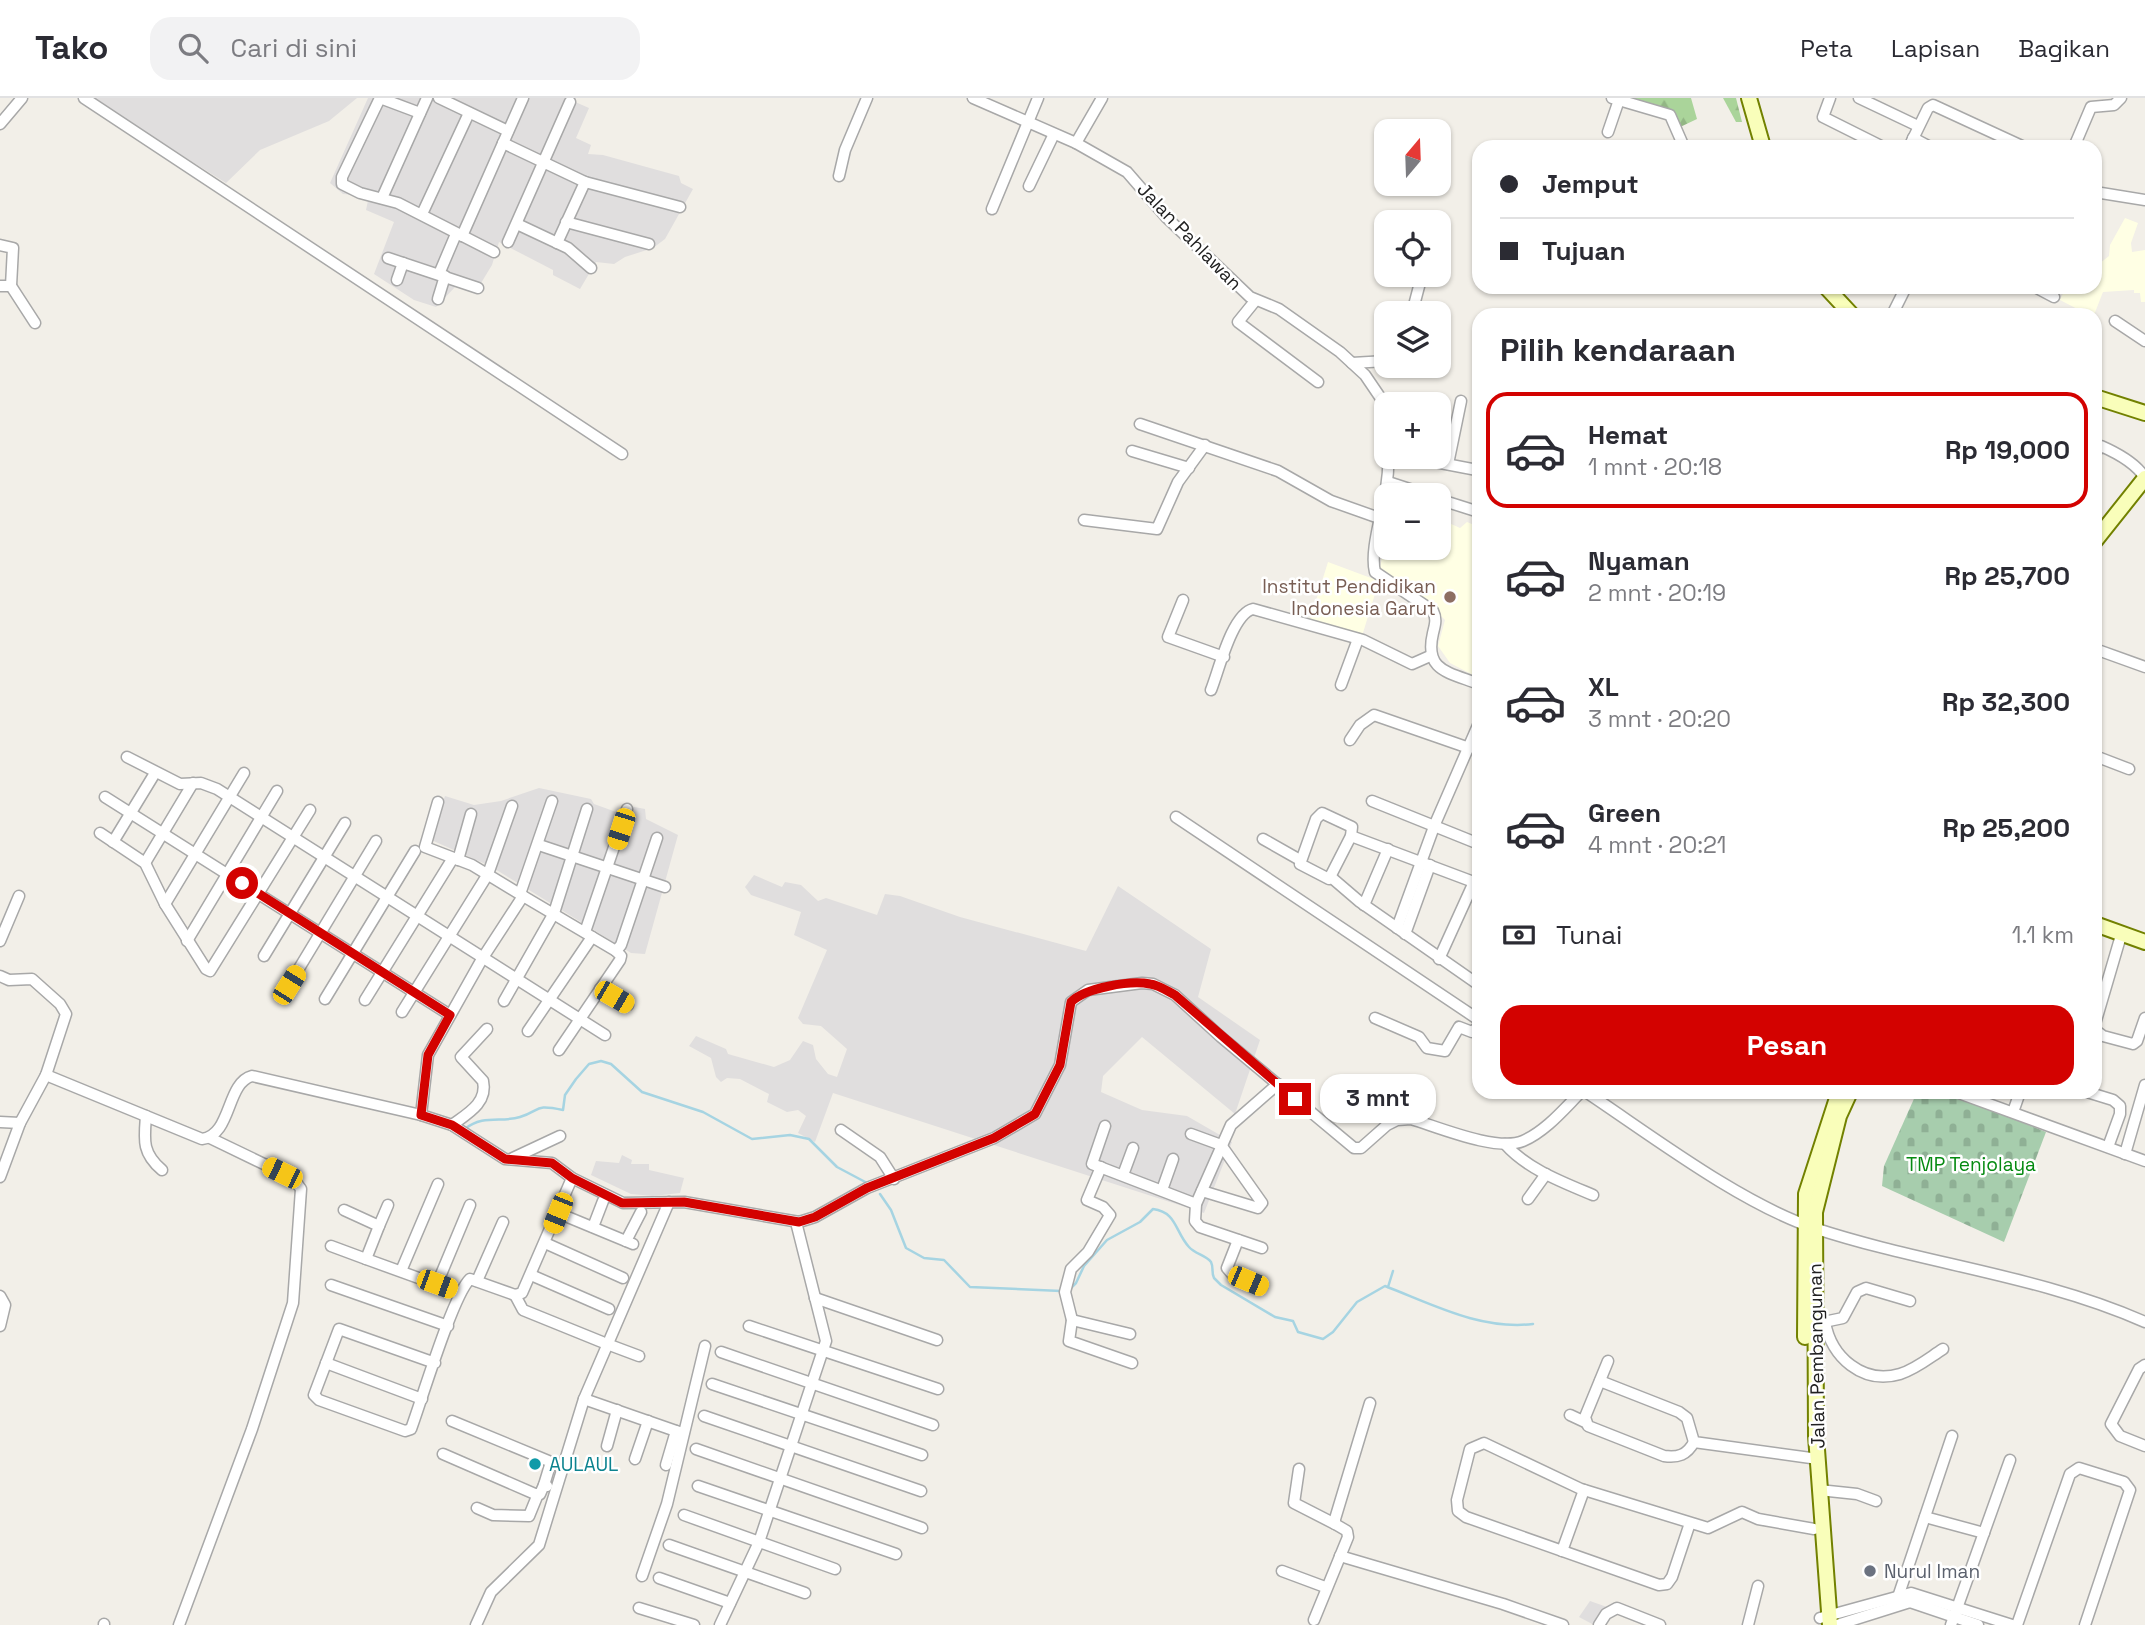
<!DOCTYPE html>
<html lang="id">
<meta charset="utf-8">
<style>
:root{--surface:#fff;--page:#f2f2f3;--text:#2b2b33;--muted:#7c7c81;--line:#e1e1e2;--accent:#d30200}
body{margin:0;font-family:"Space Grotesk",sans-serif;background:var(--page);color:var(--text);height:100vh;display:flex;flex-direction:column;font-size:26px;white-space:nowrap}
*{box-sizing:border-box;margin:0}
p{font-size:23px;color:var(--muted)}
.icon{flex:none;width:38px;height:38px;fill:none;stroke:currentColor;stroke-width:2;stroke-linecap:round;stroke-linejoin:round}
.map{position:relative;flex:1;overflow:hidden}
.panel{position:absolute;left:1472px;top:210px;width:630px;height:791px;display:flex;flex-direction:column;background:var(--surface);border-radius:21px;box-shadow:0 2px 5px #0004}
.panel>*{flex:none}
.top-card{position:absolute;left:1472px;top:42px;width:630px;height:154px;border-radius:21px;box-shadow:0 2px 5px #0004;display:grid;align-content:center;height:154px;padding:0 28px;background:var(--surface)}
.needle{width:46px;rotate:19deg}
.tools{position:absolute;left:1374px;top:21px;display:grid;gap:14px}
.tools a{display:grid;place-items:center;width:77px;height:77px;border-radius:14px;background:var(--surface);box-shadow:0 2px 5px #0004;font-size:35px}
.end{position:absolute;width:32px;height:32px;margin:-16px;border:9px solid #d30200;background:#fff;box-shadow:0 0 0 4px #fff}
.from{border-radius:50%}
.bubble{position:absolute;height:49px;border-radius:21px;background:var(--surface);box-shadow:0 2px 5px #0004;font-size:23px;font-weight:800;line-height:49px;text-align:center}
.car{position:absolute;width:21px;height:42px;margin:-21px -10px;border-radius:9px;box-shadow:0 0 5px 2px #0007;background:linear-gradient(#f5c518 24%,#345 0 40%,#f5c518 0 76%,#345 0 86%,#f5c518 0)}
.top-card b{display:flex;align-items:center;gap:24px;height:66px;font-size:26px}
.top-card b+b{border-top:2px solid var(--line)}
.top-card i{width:18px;height:18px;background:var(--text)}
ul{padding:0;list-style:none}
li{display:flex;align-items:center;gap:21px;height:116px;margin:0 14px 10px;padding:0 14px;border:4px solid transparent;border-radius:21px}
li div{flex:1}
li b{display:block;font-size:26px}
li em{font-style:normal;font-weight:800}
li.active{border-color:var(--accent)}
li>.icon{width:63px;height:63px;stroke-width:1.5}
h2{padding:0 28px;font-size:32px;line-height:84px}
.pay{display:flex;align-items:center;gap:18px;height:77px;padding:0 28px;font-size:26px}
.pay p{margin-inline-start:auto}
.primary-button{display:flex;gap:14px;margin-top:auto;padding:14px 28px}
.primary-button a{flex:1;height:80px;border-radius:21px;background:var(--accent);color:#fff;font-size:28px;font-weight:800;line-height:80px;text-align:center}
header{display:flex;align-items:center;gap:42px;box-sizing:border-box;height:98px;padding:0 35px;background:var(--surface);border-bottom:2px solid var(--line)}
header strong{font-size:33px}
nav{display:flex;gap:38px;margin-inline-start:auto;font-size:24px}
.search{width:490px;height:63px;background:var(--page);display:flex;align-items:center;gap:18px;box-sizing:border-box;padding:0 24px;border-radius:21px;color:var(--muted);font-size:26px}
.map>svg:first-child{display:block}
</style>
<header>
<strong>Tako</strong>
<div class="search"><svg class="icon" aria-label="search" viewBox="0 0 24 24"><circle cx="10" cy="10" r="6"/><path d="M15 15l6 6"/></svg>Cari di sini</div>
<nav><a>Peta</a><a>Lapisan</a><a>Bagikan</a></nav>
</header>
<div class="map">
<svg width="2145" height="1527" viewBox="0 0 2145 1527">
<defs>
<pattern id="forest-firs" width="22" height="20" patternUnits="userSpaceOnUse" patternTransform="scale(1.75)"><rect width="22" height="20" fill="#aad49a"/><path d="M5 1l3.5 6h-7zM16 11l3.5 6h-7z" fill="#92b684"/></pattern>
<pattern id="cemetery-stones" width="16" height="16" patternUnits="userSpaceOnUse" patternTransform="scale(1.75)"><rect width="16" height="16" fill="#a7cdad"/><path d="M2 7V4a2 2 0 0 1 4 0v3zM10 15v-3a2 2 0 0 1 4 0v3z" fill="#8fb095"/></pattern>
</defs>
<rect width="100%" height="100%" fill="#f2efe8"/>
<g fill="#e0dede">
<polygon points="91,0 357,0 329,23 260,52 226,85"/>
<polygon points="368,0 566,0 589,10 576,40 591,47 588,56 603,57 679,78 681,85 693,91 665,141 653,150 625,159 614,166 596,164 580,191 553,177 553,172 499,144 492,167 478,190 457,187 436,209 414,202 374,176 394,124 366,112 369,98 343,96 330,85"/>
<polygon points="539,690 591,701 594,706 619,715 624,707 645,711 646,721 678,737 645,856 631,855 490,768 429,741 445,698 474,707 501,703"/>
<polygon points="754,777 782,789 785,784 801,787 818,803 826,800 877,817 885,796 900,798 960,819 1086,853 1118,788 1211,851 1198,899 1260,942 1235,1016 1142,939 1103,978 1101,994 1142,1012 1187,1018 1232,1044 1204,1115 833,995 815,1044 798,1035 806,1018 798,1012 787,1014 767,1004 769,996 740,981 727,980 721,984 716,979 711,960 689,948 696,938 726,951 728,956 774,969 790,962 803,943 813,947 816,961 828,976 837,979 847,951 821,928 803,926 798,920 827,852 794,837 801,814 751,797 745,789"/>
<polygon points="622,1057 632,1062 631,1066 649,1066 649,1072 684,1080 680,1095 653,1098 631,1096 591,1077 596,1063 619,1065"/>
<polygon points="1590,1503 1607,1509 1594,1527 1579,1519"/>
</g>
<g fill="#ffffe4">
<polygon points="2125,120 2138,125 2131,145 2132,154 2145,152 2145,204 2141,204 2140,195 2134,195 2134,192 2103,194 2094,217 2089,217 2060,202 2066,189 2095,189 2095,163 2100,165 2109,158 2110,147"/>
<polygon points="1439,424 1449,425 1460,430 1467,424 1479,429 1479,580 1450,565 1438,548 1445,522 1428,505 1380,469 1386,443 1386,450 1438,450"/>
<polygon points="1328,464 1379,483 1362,538 1309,525"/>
</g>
<g fill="url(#forest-firs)">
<polygon points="1627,0 1691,0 1697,21 1678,30 1669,14"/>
<polygon points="1723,0 1736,0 1742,24 1736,24"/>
</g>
<polygon fill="url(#cemetery-stones)" points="1917,994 1947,994 2046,1034 2004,1144 1882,1088 1884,1068"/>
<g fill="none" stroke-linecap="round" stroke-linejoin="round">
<g stroke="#a6d4e2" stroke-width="2.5">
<path d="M 465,1031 C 483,1016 502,1025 520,1019 C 542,1012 533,1006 563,1012 L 565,997 L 576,981 L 589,966 L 601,963 L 611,966 L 642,994 L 703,1014 L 752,1041 L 790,1037 L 809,1041 L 837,1069 L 869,1086"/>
<polyline points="880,1096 891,1112 906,1150 924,1160 944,1162 970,1189 1061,1193"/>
<polyline points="1388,1189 1393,1173"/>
<path d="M 1068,1193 L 1076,1185 L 1084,1168 L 1107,1142 L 1140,1124 L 1153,1111 C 1177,1114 1175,1134 1189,1149 C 1195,1156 1206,1157 1211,1164 C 1214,1170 1211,1174 1214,1180 L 1221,1187 L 1275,1219 L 1293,1223 L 1298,1234 L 1323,1241 L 1333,1234 L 1357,1204 L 1385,1188 C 1434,1207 1480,1232 1533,1226"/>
</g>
<g stroke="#a8a8a8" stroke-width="13">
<g id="street">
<polyline points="84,0 622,356"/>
<polyline points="439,0 508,33"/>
<polyline points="973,0 1076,45 1127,74 1166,119 1250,199 1279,211 1340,254 1365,277 1382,302 1382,338 1386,348"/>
<polyline points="1612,0 1670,17 1684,49"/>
<polyline points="1830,0 1823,19 1883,49"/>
<polyline points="1859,0 1918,28"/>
<polyline points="420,15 380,0 342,79 342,86 360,95 398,105 494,154"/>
<polyline points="0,26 22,0"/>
<polyline points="1608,34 1619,2"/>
<polyline points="1913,40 1930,49"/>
<polyline points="503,45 585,84 680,109"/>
<polyline points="1076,45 1102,0"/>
<polyline points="1909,49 1928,10 1933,7 2024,49"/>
<polyline points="2074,49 2091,9 2114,7 2121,0"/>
<polyline points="839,78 845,52 867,0"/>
<polyline points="1029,88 1054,36"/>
<polyline points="2095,94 2145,102"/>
<polyline points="382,100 427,0"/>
<polyline points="992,111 1038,0"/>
<polyline points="422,116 469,15"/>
<polyline points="566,124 649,146"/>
<polyline points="517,126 568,150 591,170"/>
<polyline points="462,138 523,0"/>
<polyline points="508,144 570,4"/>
<polyline points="557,145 585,84"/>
<polyline points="0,147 13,150 11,188 35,225"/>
<polyline points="388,160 478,190"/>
<polyline points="439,176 456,136"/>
<polyline points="397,182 403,165"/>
<polyline points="0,188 11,188"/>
<polyline points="2035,189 2054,199"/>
<polyline points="438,201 445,178"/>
<polyline points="1255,203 1238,224 1318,284"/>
<polyline points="1412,215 1422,177"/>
<polyline points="1892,217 1906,189"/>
<polyline points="2115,223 2145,243"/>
<polyline points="1352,265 1386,263"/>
<polyline points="1438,316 1441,305"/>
<polyline points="1140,326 1278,373 1331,403 1382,421"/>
<polyline points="1132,353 1189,370"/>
<path d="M 2095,355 L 2101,348 C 2117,355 2136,365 2145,380"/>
<path d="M 1388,359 C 1391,394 1368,447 1375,474 L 1433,513 C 1437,521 1435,527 1433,535 C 1424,573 1448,574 1479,586"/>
<polyline points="1409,359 1477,372"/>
<polyline points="1448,366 1461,303"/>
<polyline points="1388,384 1428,397"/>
<polyline points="1438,401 1479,414"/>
<polyline points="1084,422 1157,431 1178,384 1205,347"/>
<polyline points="1183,502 1168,539 1224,559"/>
<polyline points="2095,551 2145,569"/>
<polyline points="1341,587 1358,541"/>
<path d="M 1211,592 C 1219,572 1232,516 1253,511 L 1363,542 L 1412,566 L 1430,558"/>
<polyline points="1350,642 1360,627 1374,617 1469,650"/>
<polyline points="2095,658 2129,671"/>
<polyline points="127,659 180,686 201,685 217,691 605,937"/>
<polyline points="105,699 450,917"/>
<polyline points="1372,703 1479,746"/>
<polyline points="438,704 425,749 472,767 523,798"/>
<polygon points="1322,715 1352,729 1351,738 1329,781 1300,766 1316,721"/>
<polyline points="1176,719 1479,922"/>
<polyline points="100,735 145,765 165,806 206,871 210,873 310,712"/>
<polyline points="1351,738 1479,786"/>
<path d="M 657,740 L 621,847 L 616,853 L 523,798 L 482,861 L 428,957 L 421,1017 L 452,1027 L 505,1061 L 552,1065 L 572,1080 L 623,1105 L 684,1104 L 799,1124 L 815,1119 L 867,1090 L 994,1040 L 1035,1016 L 1060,967 L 1071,904 L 1088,892 L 1142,885 L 1153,886 L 1175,897 L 1221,939 L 1354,1050 L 1361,1050 L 1387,1027 L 1397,1022 L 1411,1021 C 1438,1029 1497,1054 1523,1043 C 1546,1033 1564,1011 1581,994"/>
<polyline points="1263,741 1300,762"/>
<polyline points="113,744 155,675"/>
<polyline points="539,747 665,789"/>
<polyline points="458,762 471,716"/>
<polyline points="145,765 193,685"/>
<polyline points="1332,780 1360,804 1479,887"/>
<polyline points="520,796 552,703"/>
<polyline points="165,806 244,675"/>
<polyline points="1364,807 1388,751"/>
<polyline points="1397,830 1435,726 1479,625"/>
<polyline points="585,834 627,711"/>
<polyline points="1405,836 1430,767"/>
<polyline points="0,843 19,798"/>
<polyline points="187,843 277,693"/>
<polyline points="264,858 345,725"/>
<polyline points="1439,861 1474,784"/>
<polyline points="0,878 9,882 32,881 60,906 66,916 46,977"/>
<polyline points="289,887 376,743"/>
<polyline points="600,891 628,907"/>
<polyline points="325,901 415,753"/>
<polyline points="365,902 453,760"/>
<polyline points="504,903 554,815 587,711"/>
<polyline points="402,914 488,776 512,708"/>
<polyline points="1375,920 1419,939 1427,950 1445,953 1459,929 1472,934 1479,928"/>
<polyline points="2095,926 2122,834"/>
<polyline points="2095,932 2103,938 2133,946 2137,943 2145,920"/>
<polyline points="528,933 592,839"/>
<polyline points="559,952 620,862 621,858 616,853"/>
<path d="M 1586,994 C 1652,1038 1740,1105 1814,1130 C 1923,1166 2039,1177 2145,1224"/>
<polyline points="1956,994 2145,1063"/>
<polyline points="2087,994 2113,1002 2120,1008 2120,1016 2108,1049"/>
<polyline points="2013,1014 2020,994"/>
<path d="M 146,1018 C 144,1042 142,1055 162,1072"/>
<polyline points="0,1024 20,1025"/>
<path d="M 452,1027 C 467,1016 488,1005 483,983 L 461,959 L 487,931"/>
<polyline points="1105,1028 1092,1066 1196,1106"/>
<polyline points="841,1032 880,1059 894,1081"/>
<polyline points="1191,1036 1221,1047 1262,1105 1258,1110 1202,1093"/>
<path d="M 1505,1046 C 1527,1071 1562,1084 1593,1097"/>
<polyline points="2125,1056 2145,987"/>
<polyline points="513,1060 560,1038"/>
<polyline points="1101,1069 1087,1102 1103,1109 1110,1117 1088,1154 1071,1171 1065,1194 1072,1222 1069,1243 1132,1265"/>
<polyline points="1123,1077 1133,1050"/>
<path d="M 0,1079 L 20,1025 L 46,977 L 202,1041 C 232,1037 226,985 252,978 L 421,1017"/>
<polyline points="1162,1092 1173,1061"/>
<polyline points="1528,1101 1546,1076"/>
<polyline points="344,1112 379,1128 366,1161 460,1195"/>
<polyline points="558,1115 633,1146"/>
<polyline points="379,1128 388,1107"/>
<polyline points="593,1129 603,1103"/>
<polyline points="1238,1142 1227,1170 1233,1177 1262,1189"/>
<polyline points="626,1143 641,1114"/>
<polyline points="545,1145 623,1180"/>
<polyline points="331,1148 366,1161"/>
<polyline points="1262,1150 1200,1129 1195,1123 1196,1106 1231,1027 1278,986"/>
<polyline points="401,1173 438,1086"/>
<polyline points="531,1177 609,1211"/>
<polyline points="477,1183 503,1124"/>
<polyline points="437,1186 470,1107"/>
<polyline points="331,1187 448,1228"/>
<polyline points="515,1197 523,1212 602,1244"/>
<polyline points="0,1198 5,1207 0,1228"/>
<polyline points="815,1200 937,1242"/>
<polyline points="1072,1222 1130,1236"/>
<path d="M 1825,1224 C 1831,1259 1863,1287 1900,1276 C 1916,1271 1929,1260 1943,1251"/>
<polyline points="1819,1225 1843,1220 1857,1194 1866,1190 1910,1203"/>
<polyline points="749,1228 938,1291"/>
<polyline points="607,1246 639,1258"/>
<polyline points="721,1254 933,1327"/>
<path d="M 1608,1263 L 1585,1319 L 1588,1328 L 1664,1358 C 1678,1360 1687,1357 1694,1344"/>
<polyline points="326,1265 422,1301"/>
<path d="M 435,1265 L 339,1231 L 314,1297 L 319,1302 L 405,1333 L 411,1331 C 422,1301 453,1197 470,1181 L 515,1197 L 522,1195 L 572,1080"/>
<polyline points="2145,1267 2139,1271 2111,1326 2120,1338 2145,1348"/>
<polyline points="1600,1283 1679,1314 1687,1320 1694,1344 1818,1361"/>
<polyline points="712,1286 922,1357"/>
<polyline points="584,1301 676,1333"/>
<polyline points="1570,1317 1585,1324"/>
<polyline points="704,1318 921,1393"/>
<polyline points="452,1323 551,1364 544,1387"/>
<polyline points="607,1348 617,1312"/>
<polyline points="696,1351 922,1430"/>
<polyline points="443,1356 535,1396 540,1396 544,1387 547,1388"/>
<polyline points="635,1361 648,1323"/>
<polyline points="666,1367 676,1333 680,1334"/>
<polyline points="1299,1371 1294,1405 1335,1426"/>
<polyline points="698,1388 896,1456"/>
<polyline points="1819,1392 1857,1396 1876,1403"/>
<polyline points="477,1410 493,1417 529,1418 538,1396"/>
<polyline points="684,1417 835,1471"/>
<polyline points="1925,1419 1984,1435"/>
<polyline points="1690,1425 1672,1479 1667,1486 1659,1487 1466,1419 1458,1413 1457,1402 1470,1351 1484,1345 1581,1391 1708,1430 1742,1414 1758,1421 1814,1431"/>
<polyline points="669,1447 805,1495"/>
<polyline points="1562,1453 1584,1392"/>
<polyline points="1340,1458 1503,1506 1563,1527"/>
<polyline points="1282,1473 1325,1489"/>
<polyline points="642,1478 667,1406 705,1248"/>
<polyline points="659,1480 730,1505"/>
<polyline points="1899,1496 1952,1338"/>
<polyline points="639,1510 694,1527"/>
<polyline points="1820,1520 1911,1495 2012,1527"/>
<polyline points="1314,1522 1348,1439 1347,1433 1335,1426 1335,1421 1370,1305"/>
<polyline points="104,1527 104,1526"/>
<polyline points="179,1527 252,1331 293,1205 301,1091 293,1080 210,1040"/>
<polyline points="476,1527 491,1494 539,1447 584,1301 669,1104"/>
<polyline points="720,1527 759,1444 826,1243 796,1124"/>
<polyline points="1599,1527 1606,1516 1617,1510 1660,1527"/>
<polyline points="1748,1527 1758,1488"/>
<polyline points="1837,1527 1910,1504 1978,1527"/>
<polyline points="1951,1527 2010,1362"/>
<polyline points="2017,1527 2070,1376 2079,1370 2124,1384 2130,1392 2085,1527"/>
</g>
</g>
<g stroke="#728100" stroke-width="18">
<g id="secondary">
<polyline points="1749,0 1763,49"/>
<polyline points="1826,189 1852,217"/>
<polyline points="2095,299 2145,315"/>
<polyline points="2095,443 2145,380"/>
<polyline points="2095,826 2145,844"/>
<polyline points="1805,1239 1806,1096 1839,994"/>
<polyline points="1830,1527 1816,1338 1815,1114 1839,1018 1850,994"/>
</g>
</g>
<use href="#street" stroke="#fff" stroke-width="10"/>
<use href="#secondary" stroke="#f9feba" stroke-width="14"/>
</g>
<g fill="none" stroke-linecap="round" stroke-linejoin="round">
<path stroke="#d30200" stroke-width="9" d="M 242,785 L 450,917 L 428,957 L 421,1017 L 452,1027 L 505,1061 L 552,1065 L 572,1080 L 622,1105 L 684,1104 L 799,1124 L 815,1119 L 867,1090 L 994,1040 L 1035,1016 L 1060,967 L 1071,904 C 1085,890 1130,882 1150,886 C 1159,887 1167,893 1175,897 L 1295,1001"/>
</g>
<circle fill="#8d6e63" stroke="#fff" stroke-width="2.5" cx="1450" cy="499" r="7"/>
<circle fill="#0f9aa8" stroke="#fff" stroke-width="2.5" cx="535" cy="1366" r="7"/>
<circle fill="#6b7280" stroke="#fff" stroke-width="2.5" cx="1870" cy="1473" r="7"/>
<g text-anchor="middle" stroke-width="5" stroke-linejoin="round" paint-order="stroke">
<g font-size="19" fill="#212121" stroke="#fff">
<text transform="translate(1190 138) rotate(46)" y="7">Jalan Pahlawan</text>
<text transform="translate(1816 1258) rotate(-91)" y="7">Jalan Pembangunan</text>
</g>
<g font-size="19" fill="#785e54" stroke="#fff" text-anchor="end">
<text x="1436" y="495">Institut Pendidikan<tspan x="1436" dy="22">Indonesia Garut</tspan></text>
</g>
<g font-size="19" fill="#058a11" stroke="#fff">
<text x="1971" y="1073">TMP Tenjolaya</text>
</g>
<g font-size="19" fill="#0d838f" stroke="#fff" text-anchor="start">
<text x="549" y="1373">AULAUL</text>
</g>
<g font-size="19" fill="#5b616d" stroke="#fff" text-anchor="start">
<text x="1884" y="1480">Nurul Iman</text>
</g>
</g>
</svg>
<div class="tools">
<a><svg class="needle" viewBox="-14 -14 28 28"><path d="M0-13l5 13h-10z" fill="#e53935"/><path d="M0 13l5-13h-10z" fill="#7c7c81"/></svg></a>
<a><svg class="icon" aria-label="locate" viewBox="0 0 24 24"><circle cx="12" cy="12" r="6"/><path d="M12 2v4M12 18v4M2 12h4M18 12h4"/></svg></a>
<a><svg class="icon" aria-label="layers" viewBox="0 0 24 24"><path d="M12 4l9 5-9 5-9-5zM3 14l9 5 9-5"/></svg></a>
<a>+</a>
<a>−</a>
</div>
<i class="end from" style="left:242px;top:785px"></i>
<i class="end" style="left:1295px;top:1001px"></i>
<div class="bubble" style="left:1320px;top:976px;width:116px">3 mnt</div>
<i class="car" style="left:621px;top:731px;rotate:198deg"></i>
<i class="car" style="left:289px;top:887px;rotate:32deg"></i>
<i class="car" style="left:614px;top:899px;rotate:120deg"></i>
<i class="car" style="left:282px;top:1075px;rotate:296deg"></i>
<i class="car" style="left:558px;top:1115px;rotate:202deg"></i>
<i class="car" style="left:1248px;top:1183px;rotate:113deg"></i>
<i class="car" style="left:437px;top:1186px;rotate:110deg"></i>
<div class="top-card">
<b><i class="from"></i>Jemput</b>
<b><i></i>Tujuan</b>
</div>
<section class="panel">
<h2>Pilih kendaraan</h2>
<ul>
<li class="active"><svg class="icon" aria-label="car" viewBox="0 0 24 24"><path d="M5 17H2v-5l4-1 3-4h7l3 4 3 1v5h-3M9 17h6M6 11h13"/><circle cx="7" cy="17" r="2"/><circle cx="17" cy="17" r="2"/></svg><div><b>Hemat</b><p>1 mnt · 20:18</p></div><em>Rp 19,000</em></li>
<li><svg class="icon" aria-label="car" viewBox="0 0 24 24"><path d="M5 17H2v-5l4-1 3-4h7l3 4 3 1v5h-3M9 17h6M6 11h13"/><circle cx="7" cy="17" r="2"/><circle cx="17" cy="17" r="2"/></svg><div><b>Nyaman</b><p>2 mnt · 20:19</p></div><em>Rp 25,700</em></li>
<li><svg class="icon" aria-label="car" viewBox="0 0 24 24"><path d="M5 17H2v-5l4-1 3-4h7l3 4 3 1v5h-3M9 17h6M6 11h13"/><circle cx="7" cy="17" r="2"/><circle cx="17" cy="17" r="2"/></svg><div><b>XL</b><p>3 mnt · 20:20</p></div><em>Rp 32,300</em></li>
<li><svg class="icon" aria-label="car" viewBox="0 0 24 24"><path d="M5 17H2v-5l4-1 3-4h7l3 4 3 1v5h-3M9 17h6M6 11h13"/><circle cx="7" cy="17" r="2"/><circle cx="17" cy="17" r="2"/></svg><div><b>Green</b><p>4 mnt · 20:21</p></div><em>Rp 25,200</em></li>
</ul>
<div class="pay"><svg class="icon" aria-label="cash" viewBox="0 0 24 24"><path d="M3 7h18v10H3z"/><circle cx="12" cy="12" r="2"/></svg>Tunai<p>1.1 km</p></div>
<div class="primary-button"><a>Pesan</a></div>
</section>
</div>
